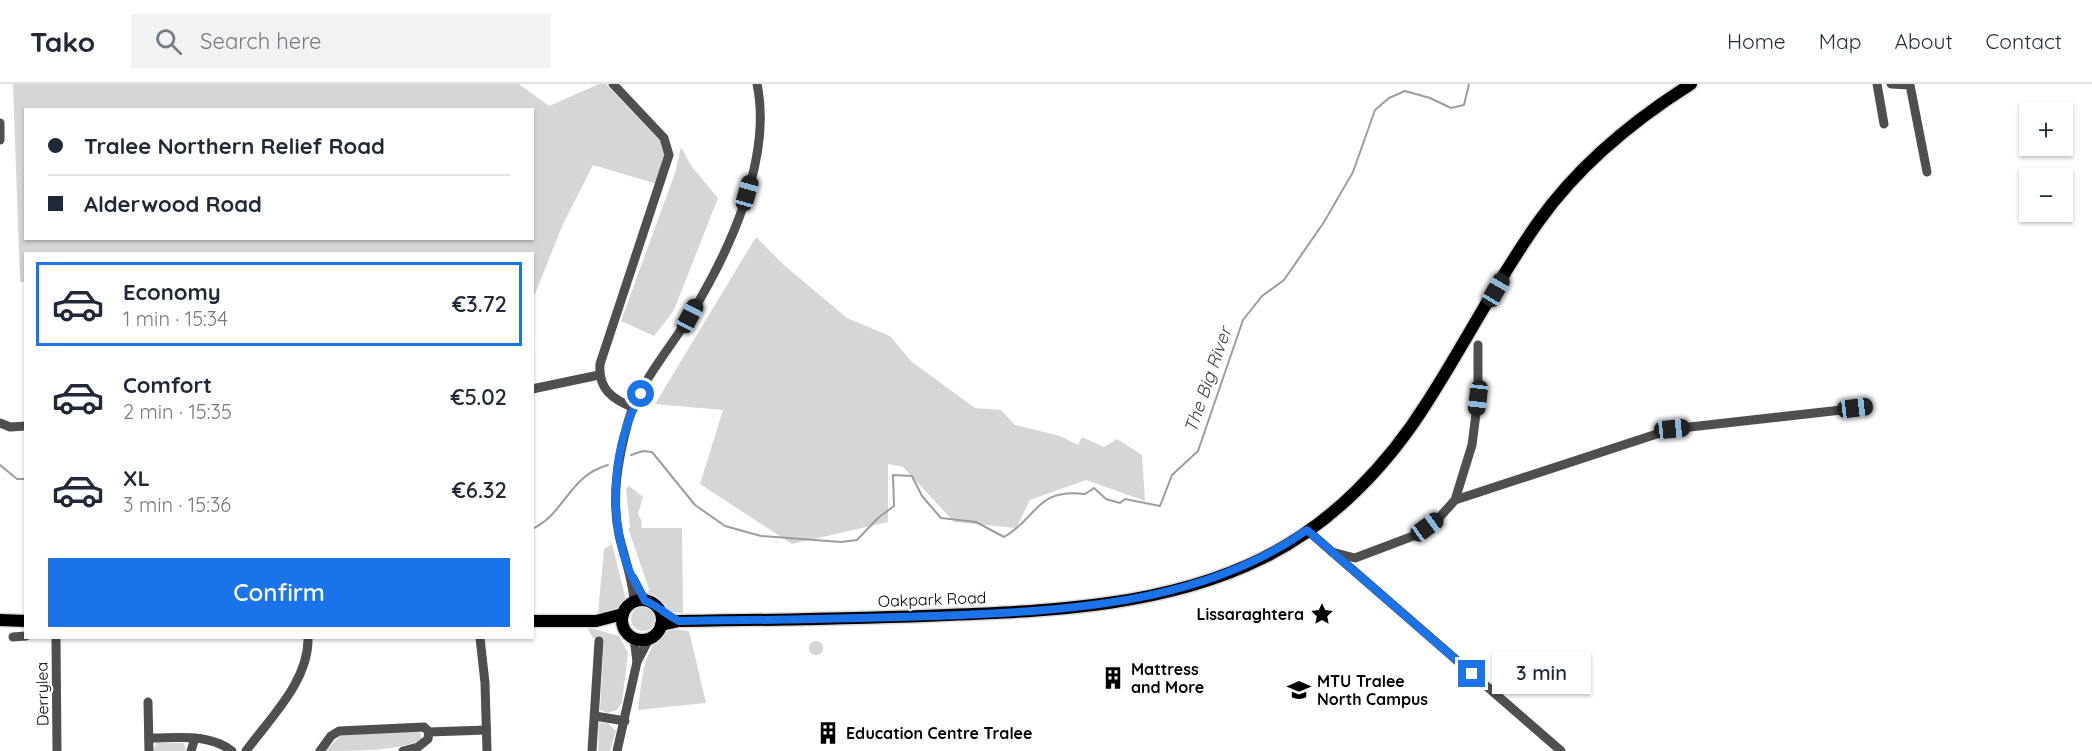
<!DOCTYPE html>
<meta charset="utf-8">
<style>
:root{--surface:#fff;--page:#f2f2f3;--text:#1f2937;--muted:#747a83;--line:#e0e1e3;--accent:#1a73e8}
body{margin:0;font-family:Quicksand,sans-serif;background:var(--page);color:var(--text);height:100vh;display:flex;flex-direction:column;font-size:22px;white-space:nowrap}
*{box-sizing:border-box;margin:0}
p{font-size:20px;color:var(--muted)}
.icon{flex:none;width:33px;height:33px;fill:none;stroke:currentColor;stroke-width:2;stroke-linecap:round;stroke-linejoin:round}
.map{position:relative;flex:1;overflow:hidden}
.sheet{position:absolute;left:24px;top:168px;width:510px;height:387px;display:flex;flex-direction:column;background:var(--surface);border-radius:0px;box-shadow:0 2px 4px #0004}
.sheet>*{flex:none}
.hud{position:absolute;left:24px;top:24px;width:510px;height:132px;border-radius:0px;box-shadow:0 2px 4px #0004;display:grid;align-content:center;height:132px;padding:0 24px;background:var(--surface)}
.fabs{position:absolute;left:2019px;top:18px;display:grid;gap:12px}
.fabs a{display:grid;place-items:center;width:54px;height:54px;border-radius:0px;background:var(--surface);box-shadow:0 2px 4px #0004;font-size:30px}
.end{position:absolute;width:27px;height:27px;margin:-14px;border:8px solid #1a73e8;background:#fff;box-shadow:0 0 0 3px #fff}
.from{border-radius:50%}
.bubble{position:absolute;height:42px;border-radius:0px;background:var(--surface);box-shadow:0 2px 4px #0004;font-size:20px;font-weight:600;line-height:42px;text-align:center}
.car{position:absolute;width:18px;height:36px;margin:-18px -9px;border-radius:8px;box-shadow:0 0 4px 2px #0007;background:linear-gradient(#222 24%,#8ab4d8 0 40%,#222 0 76%,#8ab4d8 0 86%,#222 0)}
.hud b{display:flex;align-items:center;gap:21px;height:57px;font-size:22px}
.hud b+b{border-top:2px solid var(--line)}
.hud i{width:15px;height:15px;background:var(--text)}
ul{padding:10px 0 0;list-style:none}
li{display:flex;align-items:center;gap:18px;height:84px;margin:0 12px 9px;padding:0 12px;border:3px solid transparent;border-radius:0px}
li div{flex:1}
li b{display:block;font-size:22px}
li em{font-style:normal;font-weight:600}
li.on{border-color:var(--accent)}
li>.icon{width:54px;height:54px;stroke-width:1.5}
.cta{display:flex;gap:12px;margin-top:auto;padding:12px 24px}
.cta a{flex:1;height:69px;border-radius:0px;background:var(--accent);color:#fff;font-size:24px;font-weight:600;line-height:69px;text-align:center}
header{display:flex;align-items:center;gap:36px;box-sizing:border-box;height:84px;padding:0 30px;background:var(--surface);border-bottom:2px solid var(--line)}
header strong{font-size:28px}
nav{display:flex;gap:33px;margin-inline-start:auto;font-size:21px}
.search{width:420px;height:54px;background:var(--page);display:flex;align-items:center;gap:15px;box-sizing:border-box;padding:0 21px;border-radius:0px;color:var(--muted);font-size:22px}
.map>svg:first-child{display:block}
</style>
<header>
<strong>Tako</strong>
<div class="search"><svg class="icon" aria-label="search" viewBox="0 0 24 24"><circle cx="10" cy="10" r="6"/><path d="M15 15l6 6"/></svg>Search here</div>
<nav><a>Home</a><a>Map</a><a>About</a><a>Contact</a></nav>
</header>
<div class="map">
<svg width="2092" height="667" viewBox="0 0 2092 667">
<rect width="100%" height="100%" fill="#fff"/>
<g fill="#d6d6d6" fill-rule="evenodd">
<path d="M 13,0 L 519,0 L 549,22 L 599,0 L 606,0 L 666,63 L 666,77 L 657,100 L 593,81 L 563,140 L 533,215 L 532,170 L 26,170 L 25,198 L 20,198 ZM 26,26 L 532,26 L 532,154 L 26,154 Z"/>
<polygon points="681,63 692,83 718,114 674,226 654,252 621,237 675,89"/>
<polygon points="756,153 784,181 847,234 890,252 912,278 975,324 1001,326 1015,341 1060,352 1078,361 1082,353 1104,363 1117,355 1142,371 1145,417 1086,396 1030,416 1016,444 954,438 903,383 888,380 888,438 792,460 700,400 723,326 655,320"/>
<polygon points="629,402 643,413 638,430 642,438 641,444 682,444 683,529 670,528 647,511 649,505 628,444 630,444 626,404"/>
<polygon points="612,460 626,516 617,525 598,529 604,465"/>
<circle cx="643" cy="535" r="12"/>
<polygon points="587,543 619,552 628,569 622,619 617,626 607,629 600,626 604,555 593,554"/>
<path d="M 673,545 L 689,547 L 706,619 L 638,626 C 642,600 642,555 673,545 Z"/>
<circle cx="816" cy="564" r="7"/>
<polygon points="599,638 608,639 616,647 610,667 598,667"/>
<path d="M 418,647 L 421,650 L 421,656 C 398,667 353,667 325,667 L 342,650 Z"/>
<polygon points="156,659 184,659 186,667 153,667"/>
</g>
<g fill="none" stroke-linecap="round" stroke-linejoin="round">
<g stroke="#9d9d9d" stroke-width="2">
<path d="M 631,371 L 643,367 L 652,368 L 695,421 L 725,442 L 761,452 L 841,458 L 857,456 L 878,434 L 894,422 L 893,391 L 912,392 L 922,412 L 941,434 L 976,438 L 1004,453 C 1038,434 1035,404 1085,410 L 1094,404 L 1106,415 L 1120,419 L 1125,415 L 1160,422 L 1172,391 L 1198,367 L 1243,236 L 1262,212 L 1284,196 L 1324,138 L 1353,88 L 1375,26 L 1389,14 L 1405,7 L 1430,14 L 1451,24 L 1464,21 L 1469,0"/>
<polyline points="0,381 17,395 26,395"/>
<path d="M 532,445 C 566,429 568,392 608,381"/>
</g>
<g stroke="#dbdbdb" stroke-width="15">
<g id="major">
<circle cx="642" cy="536" r="20"/>
<polyline points="0,536 26,537"/>
<polyline points="532,537 596,537 623,530"/>
<path d="M 661,541 L 679,537 C 768,536 857,535 947,531 C 1052,527 1167,522 1263,474 C 1332,440 1388,381 1428,317 C 1466,258 1498,194 1539,137 C 1579,81 1634,36 1691,0"/>
</g>
</g>
<g stroke="#4f4f4f" stroke-width="9">
<path d="M 613,0 L 664,54 L 669,71 L 600,280 C 598,305 612,315 634,324"/>
<polyline points="1877,0 1884,40"/>
<polyline points="1891,0 1910,1 1927,88"/>
<polyline points="0,39 0,56"/>
<polyline points="532,305 599,291"/>
<polyline points="0,339 10,343 26,342"/>
<polyline points="1455,416 1672,345 1868,323"/>
<polyline points="1307,446 1561,667"/>
<polyline points="1332,468 1355,474 1416,451 1438,435 1455,416 1472,361 1478,314 1478,261"/>
<polyline points="633,494 645,517"/>
<path d="M 634,518 C 633,495 624,473 619,451 C 611,413 618,375 628,338 C 639,299 669,266 690,232 C 728,170 773,75 757,0"/>
<polyline points="13,553 26,552"/>
<polyline points="56,554 57,667"/>
<polyline points="480,554 485,599 487,667"/>
<polyline points="634,554 637,578"/>
<polyline points="148,618 149,667"/>
<polyline points="595,632 625,637"/>
<path d="M 149,654 C 178,654 208,649 232,667"/>
<polyline points="191,667 195,654"/>
<path d="M 246,667 C 270,634 309,597 308,554"/>
<polyline points="320,667 331,652 339,647 424,643 429,648"/>
<polyline points="403,667 418,663 428,655 429,648 486,646"/>
<polyline points="592,667 599,557"/>
<polyline points="617,667 637,578 649,555"/>
</g>
<use href="#major" stroke="#000" stroke-width="12"/>
</g>
<g fill="none" stroke-linecap="round" stroke-linejoin="round">
<path stroke="#1a73e8" stroke-width="8" d="M 641,310 C 612,361 608,430 628,484 C 633,496 640,506 645,517 C 656,520 666,531 679,537 C 763,536 848,535 933,532 C 1060,527 1200,522 1307,446 L 1472,590"/>
</g>
<defs>
<g id="sight-bare" transform="scale(1.8)"><path d="M0-6L1.8-2.2L6-1.7L2.9 1.2L3.7 5.4L0 3.3L-3.7 5.4L-2.9 1.2L-6-1.7L-1.8-2.2Z" fill="#000" stroke="#fff" stroke-width="2.5" paint-order="stroke"/></g>
<g id="building-bare" transform="scale(1.8)"><path d="M-4-6H4V6H1V3H-1V6H-4ZM-2.5-4.3h1.7v1.8h-1.7ZM.8-4.3h1.7v1.8H.8ZM-2.5-1h1.7V.8h-1.7ZM.8-1h1.7V.8H.8Z" fill="#000" stroke="#fff" stroke-width="2.5" paint-order="stroke"/></g>
<g id="university-bare" transform="scale(1.8)"><path d="M0-5L7-2L0 1L-7-2ZM-4 1L0 2.5L4 1V4Q0 6-4 4Z" fill="#000" stroke="#fff" stroke-width="2.5" paint-order="stroke"/></g>
</defs>
<g fill-rule="evenodd">
<use href="#sight-bare" x="1322" y="530"/>
<use href="#building-bare" x="1113" y="594"/>
<use href="#university-bare" x="1299" y="606"/>
<use href="#building-bare" x="828" y="649"/>
</g>
<g text-anchor="middle" stroke-width="4.5" stroke-linejoin="round" paint-order="stroke">
<g font-size="16" fill="#000" stroke="#fff">
<text transform="translate(932 515) rotate(-2)" y="6">Oakpark Road</text>
<text transform="translate(42 610) rotate(-91)" y="6">Derrylea</text>
</g>
<g font-size="16" font-weight="bold" fill="#000" stroke="#fff" text-anchor="start">
<text x="1304" y="536" text-anchor="end">Lissaraghtera</text>
<text x="1131" y="591">Mattress<tspan x="1131" dy="18">and More</tspan></text>
<text x="1317" y="603">MTU Tralee<tspan x="1317" dy="18">North Campus</tspan></text>
<text x="846" y="655">Education Centre Tralee</text>
</g>
<g font-size="18" font-style="italic" fill="#3e3e3e" stroke="#fff">
<text transform="translate(1208 296) rotate(-71)" y="6">The Big River</text>
</g>
</g>
</svg>
<div class="fabs">
<a>+</a>
<a>−</a>
</div>
<i class="end from" style="left:641px;top:310px"></i>
<i class="end" style="left:1472px;top:590px"></i>
<div class="bubble" style="left:1492px;top:568px;width:99px">3 min</div>
<i class="car" style="left:747px;top:109px;rotate:16deg"></i>
<i class="car" style="left:1496px;top:206px;rotate:30deg"></i>
<i class="car" style="left:690px;top:232px;rotate:28deg"></i>
<i class="car" style="left:1478px;top:314px;rotate:187deg"></i>
<i class="car" style="left:1855px;top:324px;rotate:83deg"></i>
<i class="car" style="left:1672px;top:345px;rotate:84deg"></i>
<i class="car" style="left:1427px;top:443px;rotate:54deg"></i>
<div class="hud">
<b><i class="from"></i>Tralee Northern Relief Road</b>
<b><i></i>Alderwood Road</b>
</div>
<section class="sheet">
<ul>
<li class="on"><svg class="icon" aria-label="car" viewBox="0 0 24 24"><path d="M5 17H2v-5l4-1 3-4h7l3 4 3 1v5h-3M9 17h6M6 11h13"/><circle cx="7" cy="17" r="2"/><circle cx="17" cy="17" r="2"/></svg><div><b>Economy</b><p>1 min · 15:34</p></div><em>€3.72</em></li>
<li><svg class="icon" aria-label="car" viewBox="0 0 24 24"><path d="M5 17H2v-5l4-1 3-4h7l3 4 3 1v5h-3M9 17h6M6 11h13"/><circle cx="7" cy="17" r="2"/><circle cx="17" cy="17" r="2"/></svg><div><b>Comfort</b><p>2 min · 15:35</p></div><em>€5.02</em></li>
<li><svg class="icon" aria-label="car" viewBox="0 0 24 24"><path d="M5 17H2v-5l4-1 3-4h7l3 4 3 1v5h-3M9 17h6M6 11h13"/><circle cx="7" cy="17" r="2"/><circle cx="17" cy="17" r="2"/></svg><div><b>XL</b><p>3 min · 15:36</p></div><em>€6.32</em></li>
</ul>
<div class="cta"><a>Confirm</a></div>
</section>
</div>
